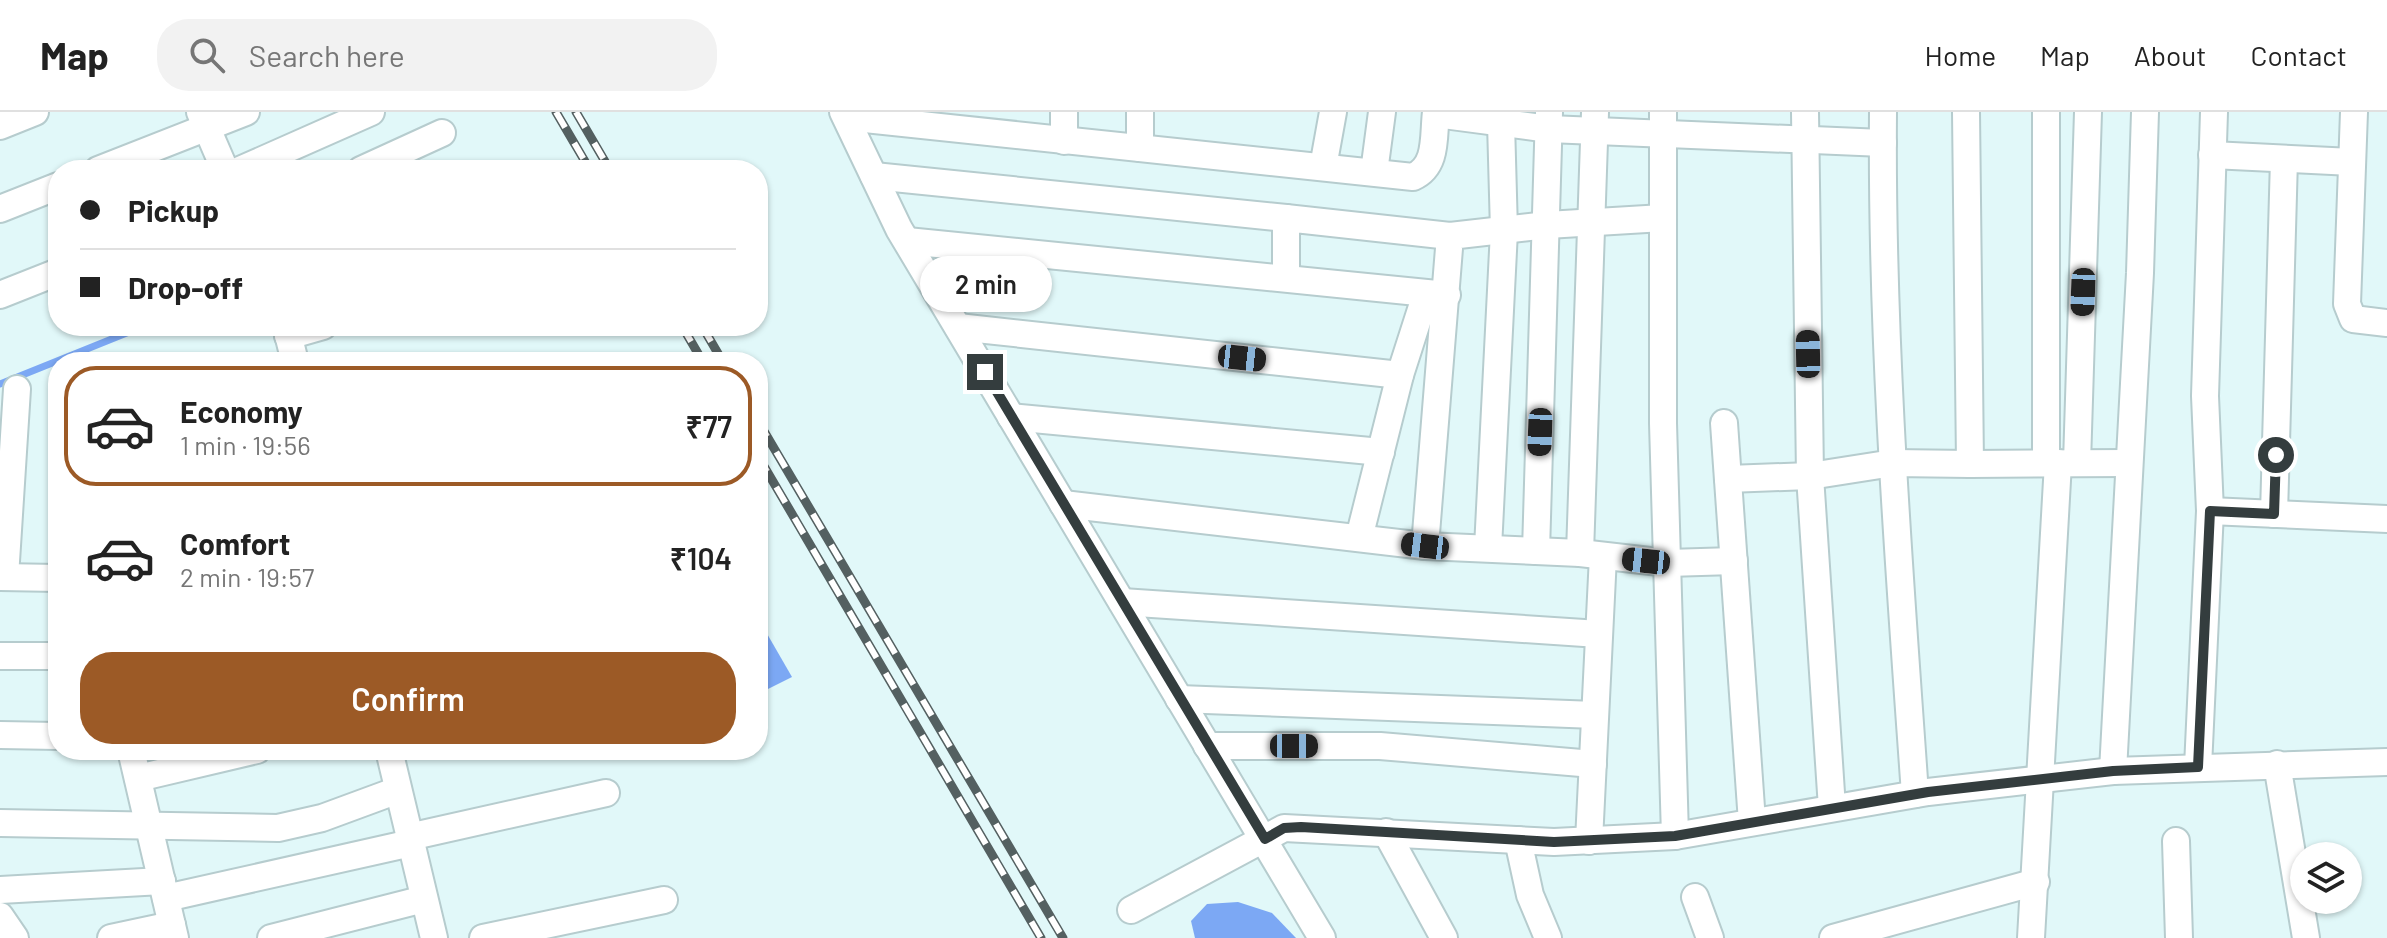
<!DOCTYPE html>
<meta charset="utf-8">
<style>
:root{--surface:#fff;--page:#f2f2f2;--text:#222;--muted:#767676;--line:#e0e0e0;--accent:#9c5a26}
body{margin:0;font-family:Barlow,sans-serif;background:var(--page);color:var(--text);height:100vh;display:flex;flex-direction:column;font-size:30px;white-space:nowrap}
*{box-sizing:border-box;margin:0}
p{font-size:26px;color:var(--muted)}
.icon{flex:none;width:44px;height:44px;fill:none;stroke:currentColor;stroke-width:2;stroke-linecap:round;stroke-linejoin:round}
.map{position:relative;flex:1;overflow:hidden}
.panel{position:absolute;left:48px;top:240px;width:720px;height:408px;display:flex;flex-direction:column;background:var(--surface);border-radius:32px;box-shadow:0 2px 6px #0004}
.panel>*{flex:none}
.banner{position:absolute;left:48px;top:48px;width:720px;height:176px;border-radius:32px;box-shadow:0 2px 6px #0004;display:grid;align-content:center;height:176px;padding:0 32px;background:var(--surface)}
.fabs{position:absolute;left:2290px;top:730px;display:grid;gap:16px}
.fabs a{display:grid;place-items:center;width:72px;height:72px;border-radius:50%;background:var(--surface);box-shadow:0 2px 6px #0004;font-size:40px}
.end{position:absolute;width:36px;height:36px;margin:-18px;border:10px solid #343d3e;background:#fff;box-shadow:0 0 0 4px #fff}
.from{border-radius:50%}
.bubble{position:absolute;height:56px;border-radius:28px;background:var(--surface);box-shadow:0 2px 6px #0004;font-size:26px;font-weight:600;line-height:56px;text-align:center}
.car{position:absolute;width:24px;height:48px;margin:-24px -12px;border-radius:10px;box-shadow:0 0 6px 2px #0007;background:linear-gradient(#222 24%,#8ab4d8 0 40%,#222 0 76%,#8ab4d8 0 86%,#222 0)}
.banner b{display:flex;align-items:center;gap:28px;height:76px;font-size:30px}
.banner b+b{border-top:2px solid var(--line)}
.banner i{width:20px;height:20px;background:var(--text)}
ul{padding:14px 0 0;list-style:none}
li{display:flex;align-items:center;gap:24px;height:120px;margin:0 16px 12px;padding:0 16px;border:4px solid transparent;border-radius:32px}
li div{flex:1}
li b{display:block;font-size:30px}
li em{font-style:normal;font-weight:600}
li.selected{border-color:var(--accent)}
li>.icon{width:72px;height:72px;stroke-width:1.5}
.action{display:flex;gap:16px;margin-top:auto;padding:16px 32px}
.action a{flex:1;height:92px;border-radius:32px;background:var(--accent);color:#fff;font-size:32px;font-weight:600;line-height:92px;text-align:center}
header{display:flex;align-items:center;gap:48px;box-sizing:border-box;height:112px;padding:0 40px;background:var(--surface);border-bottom:2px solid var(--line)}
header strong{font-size:38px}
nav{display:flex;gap:44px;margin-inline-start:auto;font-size:28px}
.search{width:560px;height:72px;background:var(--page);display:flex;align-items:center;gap:20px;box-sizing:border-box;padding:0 28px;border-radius:32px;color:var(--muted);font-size:30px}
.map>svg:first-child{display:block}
</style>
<header>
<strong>Map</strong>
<div class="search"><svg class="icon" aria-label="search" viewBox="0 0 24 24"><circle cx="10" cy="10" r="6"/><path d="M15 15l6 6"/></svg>Search here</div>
<nav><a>Home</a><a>Map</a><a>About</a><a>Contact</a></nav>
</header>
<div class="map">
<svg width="2387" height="826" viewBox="0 0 2387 826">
<rect width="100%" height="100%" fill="#e1f8f9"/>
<g fill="#7ca8f4">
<polygon points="758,506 792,565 758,582"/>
<polygon points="1238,790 1272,801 1296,826 1195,826 1191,809 1207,792"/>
</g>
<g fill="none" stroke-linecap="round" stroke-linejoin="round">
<g stroke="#7ca8f4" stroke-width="7">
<polyline points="531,58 537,56"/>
<polyline points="0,272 144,214"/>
</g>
<g stroke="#b6ccce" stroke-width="30">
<g id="minor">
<polyline points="200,0 225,58"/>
<polyline points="843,0 899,117 1322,826"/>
<polyline points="1064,0 1064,29"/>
<polyline points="1140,0 1140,36"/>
<polyline points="1663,0 1663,311 1675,724"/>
<polyline points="1805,0 1810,364 1832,696"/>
<path d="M 1883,0 C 1881,228 1899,455 1915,682"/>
<polyline points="2354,0 2347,192 2353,207 2387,211"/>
<polyline points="1436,2 1549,17 1883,31"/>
<path d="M 846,5 L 1413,65 C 1438,54 1433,24 1436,0"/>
<polyline points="0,14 35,0"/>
<polyline points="2212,43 2352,50"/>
<polyline points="1323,55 1333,0"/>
<polyline points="98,58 246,0"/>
<polyline points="240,58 371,0"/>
<polyline points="361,58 442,21"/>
<polyline points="1374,60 1382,0"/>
<polyline points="874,64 1286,106"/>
<polyline points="0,97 58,74"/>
<polyline points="907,129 1447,183"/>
<polyline points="1286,166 1286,106 1450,124"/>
<polyline points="0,183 58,160"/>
<polyline points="286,214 295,250"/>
<polyline points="958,215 1400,263"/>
<polyline points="288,224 323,214"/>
<polyline points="1011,305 1381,340"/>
<polyline points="1724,311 1752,710"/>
<polyline points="2046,351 2046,0"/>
<polyline points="2077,351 2088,0"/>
<polyline points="1970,352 2129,351"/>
<polyline points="1728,367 1810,364 1893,351 1970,352 1966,0"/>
<polyline points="1063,392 1425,434 1580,441 1668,451 1734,449"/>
<polyline points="2210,399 2387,407"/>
<polyline points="2274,402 2284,47"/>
<polyline points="1359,426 1400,263 1426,182"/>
<polyline points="1425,434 1450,124 1547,113 1663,106"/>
<polyline points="1488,436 1504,119 1501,11"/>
<polyline points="1536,439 1549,0"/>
<polyline points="1580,441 1595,0"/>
<polyline points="0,465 58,466"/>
<polyline points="5,465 17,277"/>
<polyline points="1122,490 1599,522"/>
<polyline points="0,544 58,544"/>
<polyline points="1179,587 1595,603"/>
<polyline points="0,623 58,624"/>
<polyline points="1207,634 1380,634 1593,652"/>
<polyline points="131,638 175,826"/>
<polyline points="389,638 434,826"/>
<polyline points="2277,652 2306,826"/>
<polyline points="2198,655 2210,399 2205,284 2214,0"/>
<polyline points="2113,659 2140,161 2145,0"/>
<polyline points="138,666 257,638"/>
<polyline points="0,711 278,716 322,706 398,678"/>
<polyline points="1386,720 1444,826"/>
<polyline points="409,725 606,681"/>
<polyline points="1518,728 1530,783 1548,826"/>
<polyline points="1589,729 1603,444"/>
<polyline points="2176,729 2179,826"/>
<polyline points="0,778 162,769"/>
<polyline points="1695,785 1710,826"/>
<polyline points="166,786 411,731"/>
<polyline points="1131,798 1284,716 1554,730 1675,724 1928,680 2113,659 2387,650"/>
<polyline points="0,804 15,826"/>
<polyline points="111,826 172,813"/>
<polyline points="271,826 424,787"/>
<polyline points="483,826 664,788"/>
<polyline points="1833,826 2036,770"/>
<polyline points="2031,826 2058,351"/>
</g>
</g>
<use href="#minor" stroke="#fff" stroke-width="26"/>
<g stroke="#546061" stroke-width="9">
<g id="rail">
<polyline points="556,0 590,58"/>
<polyline points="576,0 610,58"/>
<polyline points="682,214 703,250"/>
<polyline points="702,214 723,250"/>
<polyline points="758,309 1063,826"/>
<polyline points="758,344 1041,826"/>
</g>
</g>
<use href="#rail" stroke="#fff" stroke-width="6" stroke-dasharray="18" stroke-linecap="butt"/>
</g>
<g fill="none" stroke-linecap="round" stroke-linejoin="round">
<polyline stroke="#343d3e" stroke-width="10" points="985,260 1265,727 1284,716 1301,715 1554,730 1675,724 1928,680 2113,659 2198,655 2210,399 2274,402 2276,343"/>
</g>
</svg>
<div class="fabs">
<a><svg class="icon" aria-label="layers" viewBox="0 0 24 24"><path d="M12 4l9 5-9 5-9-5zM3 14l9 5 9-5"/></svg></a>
</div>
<i class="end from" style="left:2276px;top:343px"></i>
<i class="end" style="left:985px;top:260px"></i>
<div class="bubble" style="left:920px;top:144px;width:132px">2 min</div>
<i class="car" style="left:2083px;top:180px;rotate:182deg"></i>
<i class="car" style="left:1808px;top:242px;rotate:359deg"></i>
<i class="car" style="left:1242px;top:246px;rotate:96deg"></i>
<i class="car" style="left:1540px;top:320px;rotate:182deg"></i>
<i class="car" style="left:1425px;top:434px;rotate:277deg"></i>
<i class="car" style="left:1646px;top:449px;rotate:276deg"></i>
<i class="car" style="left:1294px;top:634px;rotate:90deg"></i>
<div class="banner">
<b><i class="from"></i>Pickup</b>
<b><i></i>Drop-off</b>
</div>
<section class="panel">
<ul>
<li class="selected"><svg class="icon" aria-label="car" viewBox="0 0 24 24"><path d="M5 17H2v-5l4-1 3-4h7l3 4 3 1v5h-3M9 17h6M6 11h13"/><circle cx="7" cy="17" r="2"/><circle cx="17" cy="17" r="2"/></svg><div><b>Economy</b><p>1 min · 19:56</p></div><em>₹77</em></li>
<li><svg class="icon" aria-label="car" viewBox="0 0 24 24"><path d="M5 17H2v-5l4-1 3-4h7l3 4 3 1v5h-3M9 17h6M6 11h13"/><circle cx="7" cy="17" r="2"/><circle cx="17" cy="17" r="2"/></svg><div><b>Comfort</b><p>2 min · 19:57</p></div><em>₹104</em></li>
</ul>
<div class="action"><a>Confirm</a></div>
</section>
</div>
